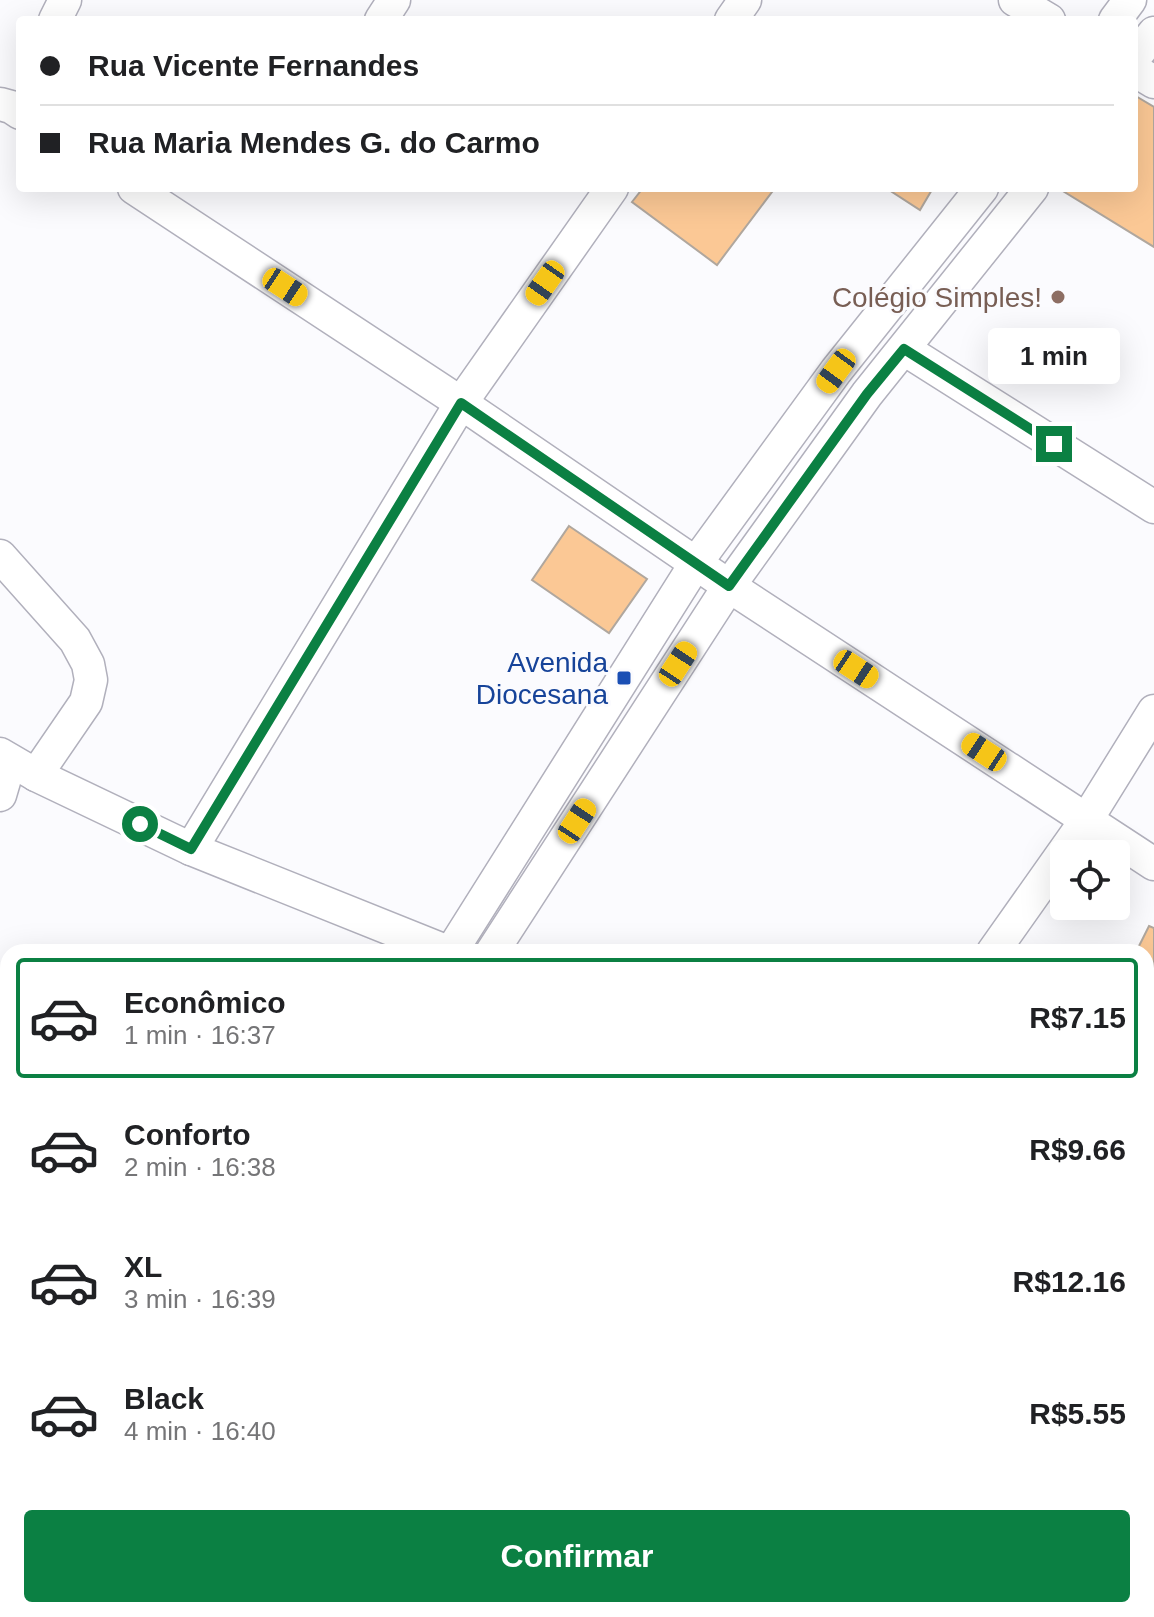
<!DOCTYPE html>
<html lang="pt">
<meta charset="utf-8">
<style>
:root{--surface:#fff;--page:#f2f2f2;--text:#202124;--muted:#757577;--line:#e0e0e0;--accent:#0b8043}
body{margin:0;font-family:Helvetica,sans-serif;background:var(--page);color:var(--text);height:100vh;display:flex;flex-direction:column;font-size:30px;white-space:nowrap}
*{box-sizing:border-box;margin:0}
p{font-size:26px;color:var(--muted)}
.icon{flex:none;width:44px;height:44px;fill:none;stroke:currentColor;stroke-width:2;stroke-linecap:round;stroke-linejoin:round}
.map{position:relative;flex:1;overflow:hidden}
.drawer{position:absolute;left:0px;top:944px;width:1154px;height:674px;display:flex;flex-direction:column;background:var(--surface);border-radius:24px 24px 0 0;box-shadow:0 8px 32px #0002}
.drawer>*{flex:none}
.guide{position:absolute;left:16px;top:16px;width:1122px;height:176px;border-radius:8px;box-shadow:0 8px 32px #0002;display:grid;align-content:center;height:176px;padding:0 24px;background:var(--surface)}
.buttons{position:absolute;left:1050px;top:840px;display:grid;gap:16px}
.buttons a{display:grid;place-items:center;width:80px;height:80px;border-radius:8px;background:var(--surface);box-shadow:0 8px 32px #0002;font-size:40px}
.end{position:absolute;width:36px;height:36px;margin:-18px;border:10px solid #0b8043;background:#fff;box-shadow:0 0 0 4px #fff}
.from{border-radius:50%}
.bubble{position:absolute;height:56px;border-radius:8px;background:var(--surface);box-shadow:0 8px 32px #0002;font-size:26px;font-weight:600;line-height:56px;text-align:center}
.car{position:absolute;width:24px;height:48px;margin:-24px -12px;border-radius:10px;box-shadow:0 0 6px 2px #0007;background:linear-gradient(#f5c518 24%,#345 0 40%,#f5c518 0 76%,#345 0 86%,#f5c518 0)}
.guide b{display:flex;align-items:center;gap:28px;height:76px;font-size:30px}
.guide b+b{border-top:2px solid var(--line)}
.guide i{width:20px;height:20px;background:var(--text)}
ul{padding:14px 0 0;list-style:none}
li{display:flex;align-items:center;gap:24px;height:120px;margin:0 16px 12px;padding:0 8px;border:4px solid transparent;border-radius:8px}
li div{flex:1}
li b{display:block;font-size:30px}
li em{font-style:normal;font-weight:600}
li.selected{border-color:var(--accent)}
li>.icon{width:72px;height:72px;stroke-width:1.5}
.primary-button{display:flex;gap:16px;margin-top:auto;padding:16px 24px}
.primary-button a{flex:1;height:92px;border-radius:8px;background:var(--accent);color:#fff;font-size:32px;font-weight:600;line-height:92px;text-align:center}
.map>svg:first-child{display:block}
</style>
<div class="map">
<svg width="1154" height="1617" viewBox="0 0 1154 1617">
<rect width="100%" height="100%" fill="#fbfbfe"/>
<g fill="#fbc895" stroke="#b0a79e" stroke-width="2">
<polygon points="1134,95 1154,107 1154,247 1058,188 1134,188"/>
<polygon points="643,188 775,188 717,265 632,202"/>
<polygon points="886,188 933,188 920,210"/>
<polygon points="569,526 647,579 609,633 532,580"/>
<polygon points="1149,926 1154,928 1154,1070 1146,1086 1146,952 1136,952"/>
<polygon points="0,984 8,986 8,1025 0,1023"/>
</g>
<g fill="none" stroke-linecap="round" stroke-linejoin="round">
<g stroke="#b1b0bc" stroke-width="35">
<g id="minor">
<polyline points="1015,0 1049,20"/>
<polyline points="55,20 65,0"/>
<polyline points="381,20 394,0"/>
<polyline points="731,20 745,0"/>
<polyline points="1115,20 1130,0"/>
<polyline points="1134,58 1154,33"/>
<polyline points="1134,70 1154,82"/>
<polyline points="0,104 11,107 20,113"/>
<polyline points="134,188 461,403 729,586 1154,864"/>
<polyline points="904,349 1154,507"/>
<polyline points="0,556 75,640 88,664 91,680 86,702 36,775"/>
<polyline points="0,754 36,775 191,849 448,952"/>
<polyline points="0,795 10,761"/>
<polyline points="191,849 461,403 612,188"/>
<polyline points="451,952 696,563 836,371 982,188"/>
<polyline points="492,952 729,586 867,394 1032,188"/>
<polyline points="993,952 1087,819 1154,711"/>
<polyline points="1146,1152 1154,1153"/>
<polyline points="1146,1237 1154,1238"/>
<polyline points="1146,1496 1154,1501"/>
<polyline points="323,1617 324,1610"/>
<polyline points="548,1617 550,1610"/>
<polyline points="784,1617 786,1610"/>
</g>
</g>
<g stroke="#b28434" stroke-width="43">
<g id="major">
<polyline points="1146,1207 1154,1208"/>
<polyline points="0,1289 8,1288"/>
<polyline points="0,1323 8,1322"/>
</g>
</g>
<use href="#minor" stroke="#fff" stroke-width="32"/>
<use href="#major" stroke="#fad084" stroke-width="40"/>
</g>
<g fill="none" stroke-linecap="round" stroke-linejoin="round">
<polyline stroke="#0b8043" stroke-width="10" points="140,824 191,849 461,403 729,586 867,394 904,349 1054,444"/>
</g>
<circle fill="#8d6e63" stroke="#fbfbfe" stroke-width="3" cx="1058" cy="297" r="8"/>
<rect fill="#1a4fb4" stroke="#fbfbfe" stroke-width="3" x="616" y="670" width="16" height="16" rx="4"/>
<g text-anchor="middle" stroke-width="6" stroke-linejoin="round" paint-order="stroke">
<g font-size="28" fill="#785e54" stroke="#fbfbfe" text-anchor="end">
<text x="1042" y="307">Colégio Simples!</text>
</g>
<g font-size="28" fill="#164399" stroke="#fbfbfe" text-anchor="end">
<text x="608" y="672">Avenida<tspan x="608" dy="32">Diocesana</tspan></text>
</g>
</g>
</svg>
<div class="buttons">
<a><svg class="icon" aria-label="locate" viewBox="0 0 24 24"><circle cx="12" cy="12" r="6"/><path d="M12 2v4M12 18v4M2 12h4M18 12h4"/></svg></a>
</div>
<i class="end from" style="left:140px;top:824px"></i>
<i class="end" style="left:1054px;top:444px"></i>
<div class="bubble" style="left:988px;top:328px;width:132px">1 min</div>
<i class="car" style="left:545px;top:283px;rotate:215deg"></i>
<i class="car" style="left:285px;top:287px;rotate:123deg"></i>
<i class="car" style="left:836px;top:371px;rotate:216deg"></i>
<i class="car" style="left:678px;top:664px;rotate:33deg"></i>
<i class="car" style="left:856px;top:669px;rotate:123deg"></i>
<i class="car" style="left:984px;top:752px;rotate:303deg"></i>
<i class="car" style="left:577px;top:821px;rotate:33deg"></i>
<div class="guide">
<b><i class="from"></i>Rua Vicente Fernandes</b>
<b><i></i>Rua Maria Mendes G. do Carmo</b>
</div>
<section class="drawer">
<ul>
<li class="selected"><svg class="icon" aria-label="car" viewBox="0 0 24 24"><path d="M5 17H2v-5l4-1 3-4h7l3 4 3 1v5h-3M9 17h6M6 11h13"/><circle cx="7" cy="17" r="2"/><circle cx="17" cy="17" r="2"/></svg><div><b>Econômico</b><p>1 min · 16:37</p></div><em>R$7.15</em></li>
<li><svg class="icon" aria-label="car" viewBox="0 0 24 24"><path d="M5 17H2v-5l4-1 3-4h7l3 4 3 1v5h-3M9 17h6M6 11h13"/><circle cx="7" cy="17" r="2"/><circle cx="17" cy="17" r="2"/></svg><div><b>Conforto</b><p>2 min · 16:38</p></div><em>R$9.66</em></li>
<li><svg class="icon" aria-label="car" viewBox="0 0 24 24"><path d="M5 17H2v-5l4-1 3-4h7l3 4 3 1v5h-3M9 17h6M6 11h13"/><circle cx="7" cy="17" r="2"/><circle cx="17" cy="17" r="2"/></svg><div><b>XL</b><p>3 min · 16:39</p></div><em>R$12.16</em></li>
<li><svg class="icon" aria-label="car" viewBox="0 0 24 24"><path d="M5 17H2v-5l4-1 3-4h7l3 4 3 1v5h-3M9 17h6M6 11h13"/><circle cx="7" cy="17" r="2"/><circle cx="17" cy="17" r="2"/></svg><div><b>Black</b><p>4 min · 16:40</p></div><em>R$5.55</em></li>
</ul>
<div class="primary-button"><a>Confirmar</a></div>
</section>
</div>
